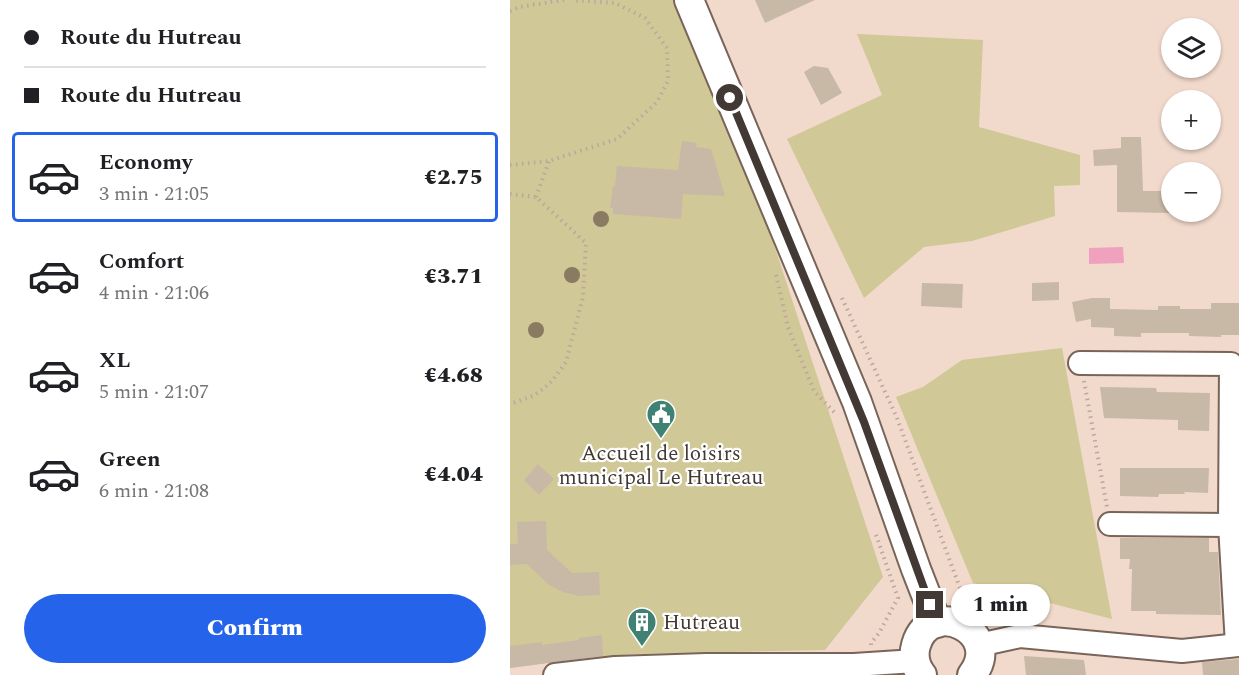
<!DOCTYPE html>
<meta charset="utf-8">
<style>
:root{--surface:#fff;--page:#f6f6f6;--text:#202124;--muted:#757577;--line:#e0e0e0;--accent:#2563eb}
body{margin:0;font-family:Spectral,serif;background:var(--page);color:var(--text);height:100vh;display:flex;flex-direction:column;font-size:22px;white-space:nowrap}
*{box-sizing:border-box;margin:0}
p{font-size:20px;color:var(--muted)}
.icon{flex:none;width:33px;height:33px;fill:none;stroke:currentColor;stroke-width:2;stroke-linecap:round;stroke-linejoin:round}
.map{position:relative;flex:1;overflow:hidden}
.side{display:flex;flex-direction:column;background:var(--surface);width:510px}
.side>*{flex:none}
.banner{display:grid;align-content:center;height:132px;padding:0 24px;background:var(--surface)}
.fabs{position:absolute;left:651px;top:18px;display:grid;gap:12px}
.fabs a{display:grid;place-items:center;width:60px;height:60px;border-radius:50%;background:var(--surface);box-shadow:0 2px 4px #0004;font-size:30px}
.end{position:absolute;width:27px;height:27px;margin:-14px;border:8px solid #433934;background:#fff;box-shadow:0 0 0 3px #fff}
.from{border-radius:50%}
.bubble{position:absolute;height:42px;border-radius:21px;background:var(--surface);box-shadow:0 2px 4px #0004;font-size:20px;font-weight:800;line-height:42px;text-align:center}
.banner b{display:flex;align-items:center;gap:21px;height:57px;font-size:22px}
.banner b+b{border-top:2px solid var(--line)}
.banner i{width:15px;height:15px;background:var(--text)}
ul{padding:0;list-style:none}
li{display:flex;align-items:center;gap:18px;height:90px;margin:0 12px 9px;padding:0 12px;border:3px solid transparent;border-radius:6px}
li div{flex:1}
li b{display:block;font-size:22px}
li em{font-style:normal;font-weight:800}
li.current{border-color:var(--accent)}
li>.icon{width:54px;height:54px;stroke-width:1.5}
.primary-button{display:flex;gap:12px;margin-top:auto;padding:12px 24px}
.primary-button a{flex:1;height:69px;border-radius:36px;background:var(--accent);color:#fff;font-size:24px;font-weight:800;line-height:69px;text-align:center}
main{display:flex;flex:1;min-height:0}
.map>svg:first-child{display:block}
</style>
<main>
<section class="side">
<div class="banner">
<b><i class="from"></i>Route du Hutreau</b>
<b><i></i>Route du Hutreau</b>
</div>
<ul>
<li class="current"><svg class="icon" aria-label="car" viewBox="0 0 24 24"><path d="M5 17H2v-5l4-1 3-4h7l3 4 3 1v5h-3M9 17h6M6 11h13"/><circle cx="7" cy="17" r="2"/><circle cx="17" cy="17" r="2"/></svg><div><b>Economy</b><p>3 min · 21:05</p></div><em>€2.75</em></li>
<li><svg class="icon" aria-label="car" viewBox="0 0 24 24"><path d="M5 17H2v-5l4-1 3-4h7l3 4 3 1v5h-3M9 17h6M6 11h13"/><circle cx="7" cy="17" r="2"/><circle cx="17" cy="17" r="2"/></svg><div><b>Comfort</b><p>4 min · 21:06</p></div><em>€3.71</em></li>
<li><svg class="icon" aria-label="car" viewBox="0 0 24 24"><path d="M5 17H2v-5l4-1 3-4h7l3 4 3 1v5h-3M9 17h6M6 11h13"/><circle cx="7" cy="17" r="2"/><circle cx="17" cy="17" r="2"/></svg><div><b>XL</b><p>5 min · 21:07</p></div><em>€4.68</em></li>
<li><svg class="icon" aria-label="car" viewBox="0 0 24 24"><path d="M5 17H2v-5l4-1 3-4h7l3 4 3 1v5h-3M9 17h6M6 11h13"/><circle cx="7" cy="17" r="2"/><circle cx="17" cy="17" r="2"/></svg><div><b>Green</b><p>6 min · 21:08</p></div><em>€4.04</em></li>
</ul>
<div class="primary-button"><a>Confirm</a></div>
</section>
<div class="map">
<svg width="729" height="675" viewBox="0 0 729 675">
<rect width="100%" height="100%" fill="#f1d9cc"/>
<g fill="#d0c896">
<polygon points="0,0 166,0 249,199 373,577 315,650 125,654 70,658 0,668"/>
<polygon points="347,34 473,40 469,127 570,155 570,185 544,186 545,216 462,241 414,247 354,298 277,139 372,95"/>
<polygon points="552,348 602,619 463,583 386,397 413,387 452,360"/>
</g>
<polygon fill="#f0a1bd" points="613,247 614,263 579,264 579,248"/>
<g fill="#c8b9a6">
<polygon points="245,0 305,0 255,23"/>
<polygon points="304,66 318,68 332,93 311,105 294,72"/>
<polygon points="611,137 631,137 633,191 662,191 662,213 607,212 607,165 584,166 583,150 611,148"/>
<polygon points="172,141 187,143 186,147 201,149 215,196 173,194 171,219 103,214 103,208 100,208 103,186 105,186 107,166 168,170"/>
<polygon points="549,282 549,300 522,301 522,283"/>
<polygon points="412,283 453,284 452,308 411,306"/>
<polygon points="582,298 600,298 600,309 648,310 648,306 670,306 670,309 701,309 701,303 729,303 729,335 711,335 711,337 679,336 679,333 631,333 631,337 604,336 604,328 581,327 581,319 566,322 562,302"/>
<polygon points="590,387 646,388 647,392 700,393 699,431 668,430 668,420 594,418"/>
<polygon points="28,464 44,479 29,495 14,480"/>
<polygon points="610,468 699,468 698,493 674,492 675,494 649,494 648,497 610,496"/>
<polygon points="36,521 37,550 62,573 89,572 90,595 69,596 53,592 39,585 17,564 0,565 0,544 8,544 7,522"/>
<polygon points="610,538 699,538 699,552 708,552 711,615 646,614 646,611 621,611 622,569 619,569 620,559 610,559"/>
<polygon points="92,635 93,656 0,668 0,646 32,642 32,645 69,640 69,638"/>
<polygon points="514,656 574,660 576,675 516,675"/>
<polygon points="729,659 729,675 693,675 692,662"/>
</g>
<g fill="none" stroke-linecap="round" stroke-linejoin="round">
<g stroke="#796459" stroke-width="26">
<g id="minor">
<polyline points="570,363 721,364 720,525 727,645"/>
<polyline points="600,524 720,525"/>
<polyline points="469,645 510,636 672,651 729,645"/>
<polyline points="45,675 105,668 196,665 344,665 405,661"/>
</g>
</g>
<g stroke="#796459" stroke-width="32">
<g id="tertiary">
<polyline points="179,0 347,402 406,569 427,623"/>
<path d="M 412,675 C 405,667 403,655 406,645 C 420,596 495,632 462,675"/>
</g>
</g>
<g stroke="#bba79d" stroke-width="4" stroke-dasharray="1.5 4.5" stroke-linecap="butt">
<polyline points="0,11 9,7 54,0"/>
<polyline points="0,165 39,161 107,139 147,102 158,81 157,48 135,18 105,3 62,0"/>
<polyline points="0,194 26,197 76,243 73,297 56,362 43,380 33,389 23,396 0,404"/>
<polyline points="26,197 39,161"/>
<polyline points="266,275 278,327 304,391 324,412"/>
<path d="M 332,298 L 387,418 L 450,588 C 453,592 456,596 460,599 C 469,608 481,609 486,622"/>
<polyline points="574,381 597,507"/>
<polyline points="361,645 361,643 369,633 388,598 365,532"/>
</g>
<use href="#minor" stroke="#fff" stroke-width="22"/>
<use href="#tertiary" stroke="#fff" stroke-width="28"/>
</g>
<g fill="#897b62">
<circle cx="91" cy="219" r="8"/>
<circle cx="62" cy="275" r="8"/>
<circle cx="26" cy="330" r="8"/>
</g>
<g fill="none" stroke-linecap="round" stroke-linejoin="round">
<polyline stroke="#433934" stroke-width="8" points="220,98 354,422 420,605"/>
</g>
<defs>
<g id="civic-pin" transform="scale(1.5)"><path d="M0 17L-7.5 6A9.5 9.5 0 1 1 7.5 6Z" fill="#3f8172" stroke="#fff"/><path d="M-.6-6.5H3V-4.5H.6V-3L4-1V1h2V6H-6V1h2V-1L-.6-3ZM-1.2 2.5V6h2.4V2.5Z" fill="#fff"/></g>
<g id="building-pin" transform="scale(1.5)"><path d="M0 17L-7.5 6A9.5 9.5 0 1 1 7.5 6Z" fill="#3f8172" stroke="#fff"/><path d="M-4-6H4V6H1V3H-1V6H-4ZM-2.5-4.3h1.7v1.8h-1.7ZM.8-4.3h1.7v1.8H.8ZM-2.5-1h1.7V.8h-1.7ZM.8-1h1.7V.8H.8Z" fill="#fff"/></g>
</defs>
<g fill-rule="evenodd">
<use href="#civic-pin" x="151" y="414"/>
<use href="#building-pin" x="132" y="622"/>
</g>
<g text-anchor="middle" stroke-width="4.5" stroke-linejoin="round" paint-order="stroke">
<g font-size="21" fill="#433934" stroke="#fff">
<text x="151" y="460">Accueil de loisirs<tspan x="151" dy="24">municipal Le Hutreau</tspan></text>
<text x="153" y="629" text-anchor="start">Hutreau</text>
</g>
</g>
</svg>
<div class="fabs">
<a><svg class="icon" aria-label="layers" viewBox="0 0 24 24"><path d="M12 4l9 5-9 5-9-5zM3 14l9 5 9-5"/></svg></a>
<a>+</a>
<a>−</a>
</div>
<i class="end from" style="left:220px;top:98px"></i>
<i class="end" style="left:420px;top:605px"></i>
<div class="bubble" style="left:441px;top:584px;width:99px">1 min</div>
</div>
</main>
